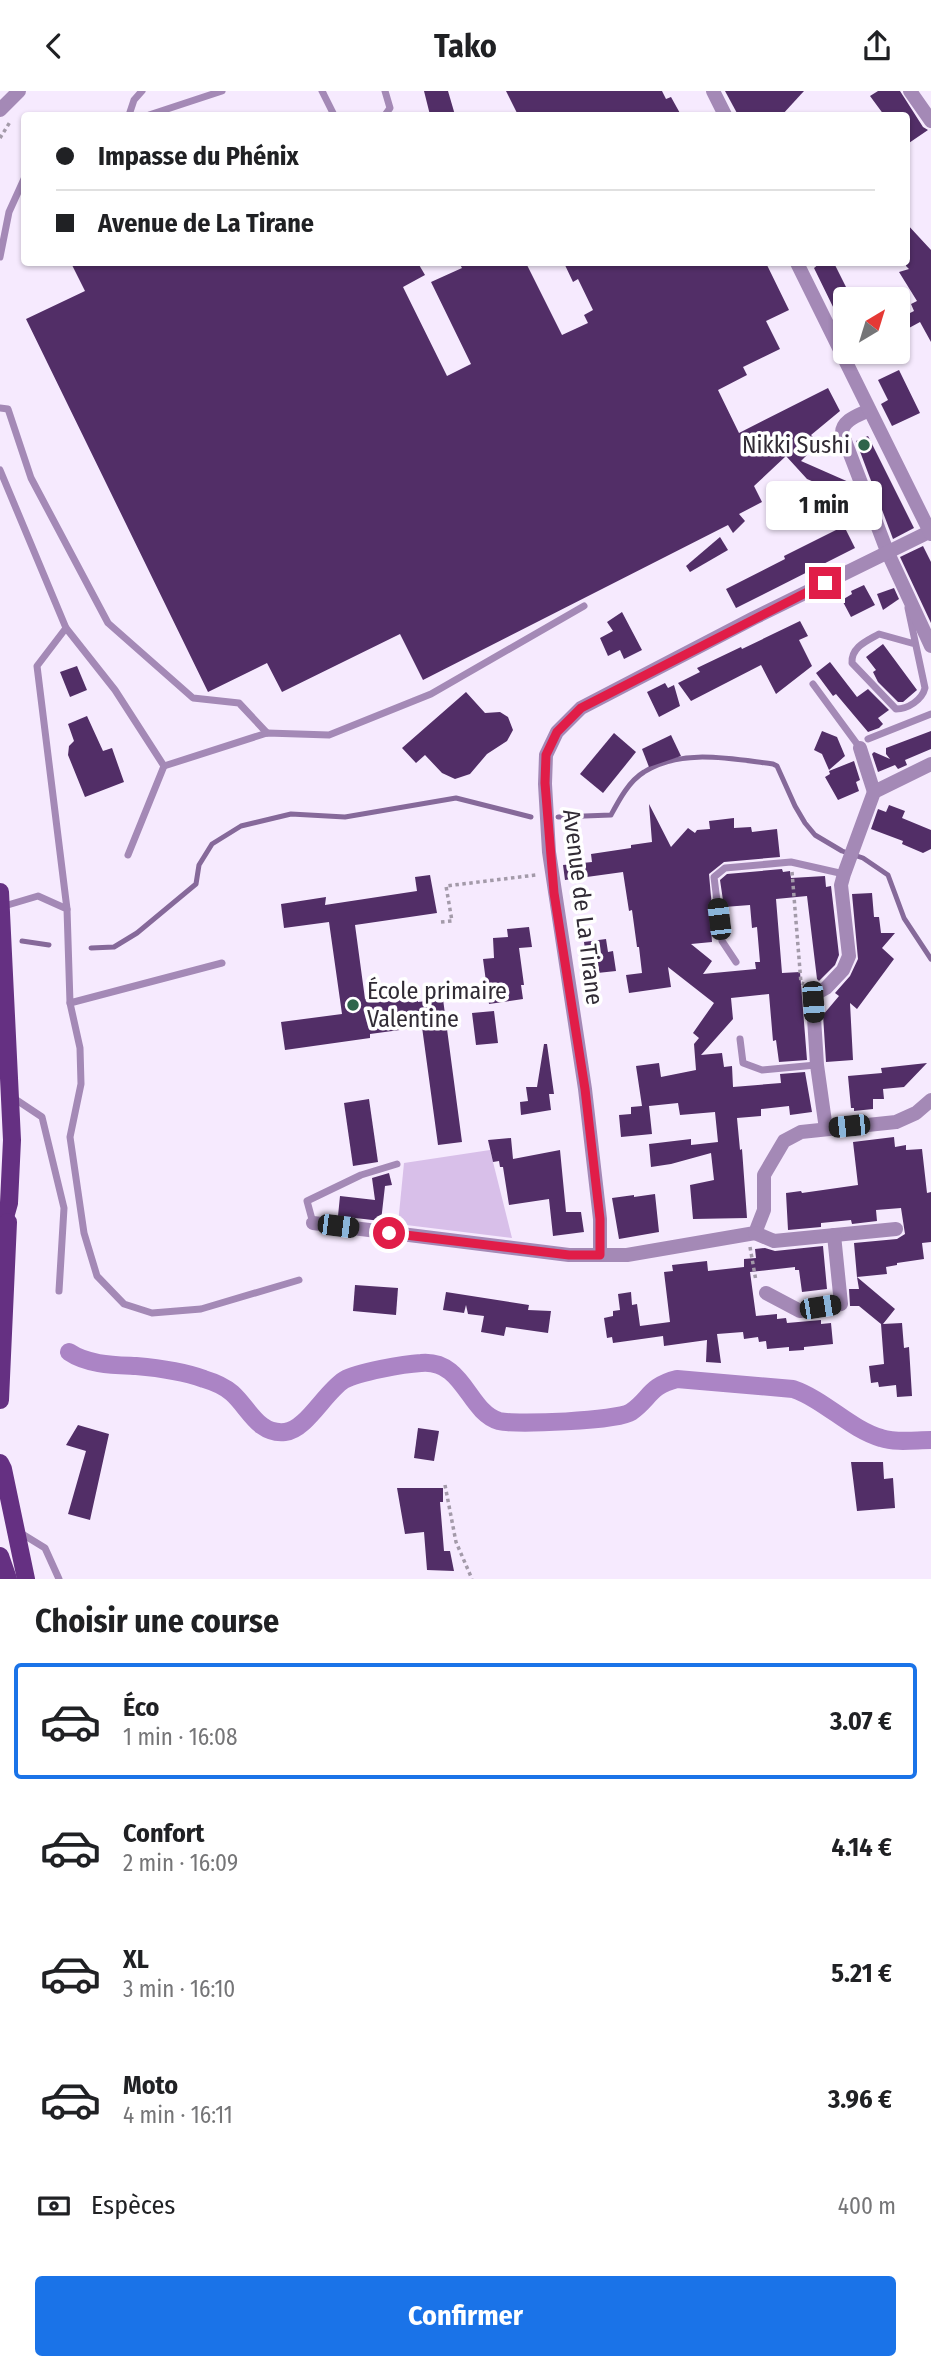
<!DOCTYPE html>
<html lang="fr">
<meta charset="utf-8">
<style>
:root{--surface:#fff;--page:#f2f2f2;--text:#202124;--muted:#757577;--line:#e0e0e0;--accent:#1a73e8}
body{margin:0;font-family:"Fira Sans Condensed",sans-serif;background:var(--page);color:var(--text);height:100vh;display:flex;flex-direction:column;font-size:26px;white-space:nowrap}
*{box-sizing:border-box;margin:0}
p{font-size:23px;color:var(--muted)}
.icon{flex:none;width:38px;height:38px;fill:none;stroke:currentColor;stroke-width:2;stroke-linecap:round;stroke-linejoin:round}
.map{position:relative;height:1488px;overflow:hidden}
.details{display:flex;flex-direction:column;background:var(--surface);flex:1}
.details>*{flex:none}
.banner{position:absolute;left:21px;top:21px;width:889px;height:154px;border-radius:7px;box-shadow:0 2px 5px #0004;display:grid;align-content:center;height:154px;padding:0 35px;background:var(--surface)}
.needle{width:46px;rotate:38deg}
.fabs{position:absolute;left:833px;top:196px;display:grid;gap:14px}
.fabs a{display:grid;place-items:center;width:77px;height:77px;border-radius:7px;background:var(--surface);box-shadow:0 2px 5px #0004;font-size:35px}
.end{position:absolute;width:32px;height:32px;margin:-16px;border:9px solid #e11d48;background:#fff;box-shadow:0 0 0 4px #fff}
.from{border-radius:50%}
.bubble{position:absolute;height:49px;border-radius:7px;background:var(--surface);box-shadow:0 2px 5px #0004;font-size:23px;font-weight:700;line-height:49px;text-align:center}
.car{position:absolute;width:21px;height:42px;margin:-21px -10px;border-radius:9px;box-shadow:0 0 5px 2px #0007;background:linear-gradient(#222 24%,#8ab4d8 0 40%,#222 0 76%,#8ab4d8 0 86%,#222 0)}
.banner b{display:flex;align-items:center;gap:24px;height:66px;font-size:26px}
.banner b+b{border-top:2px solid var(--line)}
.banner i{width:18px;height:18px;background:var(--text)}
ul{padding:0;list-style:none}
li{display:flex;align-items:center;gap:21px;height:116px;margin:0 14px 10px;padding:0 21px;border:4px solid transparent;border-radius:7px}
li div{flex:1}
li b{display:block;font-size:26px}
li em{font-style:normal;font-weight:700}
li.selected{border-color:var(--accent)}
li>.icon{width:63px;height:63px;stroke-width:1.5}
h2{padding:0 35px;font-size:32px;line-height:84px}
.pay{display:flex;align-items:center;gap:18px;height:77px;padding:0 35px;font-size:26px}
.pay p{margin-inline-start:auto}
.action{display:flex;gap:14px;margin-top:auto;padding:14px 35px}
.action a{flex:1;height:80px;border-radius:7px;background:var(--accent);color:#fff;font-size:28px;font-weight:700;line-height:80px;text-align:center}
header{display:flex;justify-content:space-between;align-items:center;height:91px;padding:0 35px;background:var(--surface);font-size:32px;font-weight:700}
.map>svg:first-child{display:block}
</style>
<header><svg class="icon" aria-label="back" viewBox="0 0 24 24"><path d="M15 5l-7 7 7 7"/></svg>Tako<svg class="icon" aria-label="share" viewBox="0 0 24 24"><path d="M12 15V3M7 8l5-5 5 5M5 13v7h14v-7"/></svg></header>
<div class="map">
<svg width="931" height="1488" viewBox="0 0 931 1488">
<rect width="100%" height="100%" fill="#f6eafe"/>
<polygon fill="#d8bfe9" points="490,1059 512,1147 398,1133 404,1072"/>
<g fill="none" stroke-linecap="round" stroke-linejoin="round">
<g stroke="#86699a" stroke-width="5">
<path d="M 558,726 L 611,724 C 619,709 629,690 644,681 C 682,657 731,668 773,673 L 777,675 L 795,715 L 805,732 L 815,744 L 842,760 L 863,767 L 888,784 L 904,827 L 931,868"/>
<polyline points="22,850 49,854"/>
<polyline points="91,857 114,856 137,842 196,793 199,774 212,753 241,735 291,723 345,726 456,707 531,726"/>
</g>
<path stroke="#ab84c5" stroke-width="18" d="M 69,1261 C 88,1274 115,1274 136,1275 C 159,1277 182,1280 204,1288 C 214,1291 224,1295 232,1302 C 249,1317 258,1344 285,1341 C 306,1339 325,1301 344,1289 C 358,1281 404,1273 421,1272 C 464,1268 468,1321 499,1330 C 515,1334 618,1330 631,1321 C 650,1308 649,1295 677,1288 L 793,1298 C 825,1309 850,1338 881,1347 C 896,1352 915,1349 931,1349"/>
</g>
<g fill="#522e67">
<polygon points="424,0 448,0 455,24 430,24"/>
<polygon points="506,0 662,0 666,8 671,6 681,24 518,24"/>
<polygon points="725,0 804,0 782,24 738,24"/>
<polygon points="878,0 900,0 923,36 928,39 906,54 906,24 884,24 870,5"/>
<polygon points="906,132 931,159 931,251 920,231 898,243 898,228 914,220 911,213 917,210 899,181 909,178 906,175"/>
<polygon points="71,172 418,172 425,184 403,196 447,285 471,273 431,191 462,177 459,172 526,172 562,244 588,232 584,224 593,219 578,188 573,191 564,172 766,172 789,219 766,230 780,258 743,276 747,284 718,299 739,342 828,297 840,320 811,344 819,352 801,370 851,392 855,404 828,418 810,410 821,394 807,388 786,365 754,395 762,411 739,423 745,430 733,442 728,434 423,589 400,543 282,601 267,572 208,601 26,228 85,200"/>
<polygon points="820,172 834,172 852,208 845,208 845,217 836,222 814,177"/>
<polygon points="899,279 920,322 892,335 881,313 888,309 878,289"/>
<polygon points="868,345 914,437 893,448 856,350"/>
<polygon points="844,435 855,457 736,517 726,498 785,468 784,465"/>
<polygon points="720,446 728,459 690,481 686,475"/>
<polygon points="923,455 931,471 931,532 900,466"/>
<polygon points="864,494 875,514 851,526 842,509 852,503 851,500"/>
<polygon points="894,497 899,508 883,519 877,503"/>
<polygon points="622,521 642,559 624,568 620,559 608,565 600,547 613,540 607,531"/>
<polygon points="800,530 808,545 799,549 812,575 776,603 761,574 691,610 678,592 700,581 697,577 741,556 742,558"/>
<polygon points="883,553 917,599 903,611 898,611 878,591 873,581 876,579 866,566"/>
<polygon points="830,571 857,606 868,598 889,619 878,627 883,633 879,637 868,641 836,603 833,605 816,582"/>
<polygon points="77,575 87,599 70,606 60,581"/>
<polygon points="665,592 668,597 674,594 680,615 659,626 647,601"/>
<polygon points="466,601 485,622 500,621 508,626 513,639 507,650 487,663 470,683 455,688 442,682 425,664 416,672 402,657"/>
<polygon points="87,625 103,660 112,657 124,691 85,706 68,664 69,655 74,650 68,633"/>
<polygon points="822,640 837,646 845,665 829,679 822,663 814,659"/>
<polygon points="931,640 931,658 905,669 907,674 898,678 895,674 878,681 872,663 874,661 890,668 886,663 886,657"/>
<polygon points="614,642 636,661 603,702 580,683"/>
<polygon points="671,644 681,665 649,676 642,658"/>
<polygon points="854,670 860,689 856,691 859,700 838,709 825,686 830,683 829,680"/>
<polygon points="649,713 671,756 688,737 695,742 697,739 710,738 709,730 734,727 734,737 751,736 752,741 777,738 780,766 724,771 709,783 712,817 710,817 713,836 711,836 712,851 691,853 712,870 703,883 756,878 755,871 760,871 757,836 752,837 750,814 724,816 720,789 727,783 782,778 783,781 790,780 791,787 825,785 826,796 831,795 839,864 835,874 819,890 817,888 807,805 776,808 782,882 800,881 807,969 779,971 776,949 773,950 769,903 731,907 733,928 701,964 722,962 724,976 732,975 733,996 781,992 780,983 805,981 812,1021 790,1024 789,1015 761,1018 761,1025 737,1027 740,1059 742,1058 747,1127 693,1128 690,1094 714,1089 711,1062 671,1073 651,1076 649,1053 691,1048 691,1054 718,1051 715,1021 680,1024 678,1012 649,1015 652,1043 621,1046 619,1024 631,1023 631,1016 642,1015 636,975 659,972 661,986 696,979 694,953 699,947 693,942 714,912 668,876 671,896 629,902 626,884 642,882 639,856 637,856 632,819 629,820 623,781 565,789 563,774 592,771 591,763 631,757 631,754 652,751"/>
<polygon points="889,714 905,720 902,727 931,739 931,758 923,762 902,753 903,750 871,738 878,718 886,721"/>
<polygon points="430,784 437,822 355,834 365,908 417,901 418,911 443,908 462,1051 438,1054 422,936 370,943 370,947 285,959 281,931 342,923 329,831 284,837 281,813 326,806 325,814 417,800 415,786"/>
<polygon points="872,802 874,826 879,826 881,842 895,842 882,857 894,868 857,918 850,912 853,969 826,971 823,924 839,905 835,902 850,885 858,868 852,803"/>
<polygon points="529,836 532,856 519,857 524,894 521,894 523,908 489,913 483,868 494,867 493,847 508,846 507,838"/>
<polygon points="606,848 608,861 613,860 616,880 588,883 584,851"/>
<polygon points="494,920 498,952 476,954 472,922"/>
<polygon points="544,953 547,953 554,1003 549,1003 551,1019 521,1024 520,1011 528,1010 526,996 537,996"/>
<polygon points="927,972 904,996 883,998 884,1008 873,1008 873,1018 854,1020 854,1017 851,1017 848,985 882,982 881,977"/>
<polygon points="369,1008 378,1071 353,1075 344,1012"/>
<polygon points="894,1046 895,1056 906,1054 906,1059 922,1058 927,1102 931,1101 931,1151 922,1152 924,1168 897,1172 897,1174 886,1176 887,1183 857,1186 854,1152 897,1148 905,1143 901,1117 876,1119 877,1130 852,1133 851,1129 821,1132 821,1136 788,1139 786,1102 801,1100 802,1102 858,1094 853,1051"/>
<polygon points="511,1047 513,1068 560,1059 566,1121 581,1121 584,1141 553,1145 549,1108 509,1114 503,1076 500,1076 499,1070 493,1071 488,1049"/>
<polygon points="389,1082 392,1094 385,1095 381,1130 338,1125 340,1105 375,1109 372,1087"/>
<polygon points="655,1103 659,1141 619,1148 612,1107 634,1104 634,1106"/>
<polygon points="823,1155 827,1198 802,1201 799,1179 795,1179 795,1176 750,1181 756,1225 777,1223 777,1228 786,1227 787,1232 821,1229 821,1233 831,1232 833,1253 804,1256 804,1259 789,1260 789,1256 767,1258 766,1250 759,1251 758,1246 744,1248 743,1241 717,1243 721,1272 706,1271 707,1249 664,1255 663,1245 613,1252 612,1246 607,1247 604,1227 613,1225 613,1220 620,1219 618,1203 631,1201 632,1214 637,1213 640,1235 670,1231 664,1181 673,1180 672,1174 707,1170 708,1180 744,1176 744,1168 756,1167 755,1158 765,1157 775,1160"/>
<polygon points="857,1186 895,1218 883,1233 902,1232 904,1257 909,1256 912,1305 897,1306 896,1294 879,1296 878,1291 871,1292 869,1275 884,1273 881,1233 859,1215 850,1215 849,1198 859,1198"/>
<polygon points="355,1194 398,1197 396,1224 353,1220"/>
<polygon points="446,1201 529,1214 528,1219 551,1220 548,1242 506,1236 504,1245 481,1241 484,1225 468,1223 466,1214 464,1222 443,1219"/>
<polygon points="78,1334 109,1343 90,1429 68,1423 86,1360 66,1354"/>
<polygon points="418,1337 439,1340 434,1370 414,1367"/>
<polygon points="851,1371 883,1371 884,1388 893,1387 895,1417 857,1420"/>
<polygon points="397,1397 443,1397 443,1411 440,1411 444,1460 450,1460 454,1480 427,1479 424,1441 405,1443"/>
</g>
<g fill="none" stroke-linecap="round" stroke-linejoin="round">
<g stroke="#a39aa9" stroke-width="3.5" stroke-dasharray="3.5 3.5" stroke-linecap="butt">
<polyline points="0,47 10,31"/>
<polyline points="792,781 801,892 804,893"/>
<polyline points="441,831 452,830 446,795 536,784"/>
<polyline points="750,1156 756,1190"/>
<polyline points="445,1394 456,1451 472,1488"/>
</g>
<g stroke="#a489b6" stroke-width="7">
<polyline points="322,0 334,24"/>
<polyline points="385,0 390,17 385,24"/>
<polyline points="129,24 134,9 142,0"/>
<polyline points="149,24 222,0"/>
<polyline points="0,166 9,121 24,88"/>
<polyline points="0,317 8,318 31,387 108,532 193,607 239,612 267,642"/>
<polyline points="0,379 66,537"/>
<path d="M 908,517 L 925,597 C 922,609 908,618 896,618 L 852,572 C 851,556 867,550 879,543 L 915,553"/>
<polyline points="813,593 860,657"/>
<polyline points="868,648 931,623"/>
<polyline points="128,764 164,675"/>
<polyline points="1,816 38,805 67,818 70,912 222,872"/>
<polyline points="67,818 37,575 66,537 115,599 164,675 267,642 329,644 431,603 584,515"/>
<polyline points="736,871 722,850 714,786 725,777 791,771 844,783"/>
<polyline points="70,912 80,957 81,993 70,1046 84,1142 97,1185 124,1213 152,1222 201,1218 299,1189"/>
<polyline points="740,948 743,972 762,979 816,974"/>
<polyline points="12,1006 42,1026 64,1117 59,1200"/>
<polyline points="313,1132 307,1110 361,1084 397,1073"/>
<polyline points="19,1441 45,1457 59,1488"/>
</g>
<g stroke="#a489b6" stroke-width="14">
<polyline points="910,0 931,30"/>
<path d="M 869,319 C 859,324 842,329 842,342 L 887,460 L 931,555"/>
<polyline points="860,657 874,701"/>
<polyline points="826,1038 817,974 813,911 817,902 826,897 843,879 849,865 841,794 844,783 874,701 931,673"/>
<polyline points="313,1132 569,1164 627,1164 755,1142 764,1119 764,1084 784,1050 801,1041 896,1031 916,1022 931,1009"/>
<polyline points="755,1142 774,1150 896,1138"/>
<polyline points="600,1164 600,1128 585,998 549,761 545,693 546,664 557,641 581,617 754,527 931,440"/>
<polyline points="766,1202 800,1220 841,1213 834,1144"/>
</g>
<g stroke="#a489b6" stroke-width="14">
<polyline points="713,0 725,24"/>
<polyline points="0,19 19,0"/>
<polyline points="797,172 931,443"/>
</g>
<g stroke="#653082" stroke-width="18">
<polyline points="0,801 12,1049 9,1112 0,1144"/>
<polyline points="0,1309 8,1131"/>
<polyline points="0,1372 3,1378 26,1488"/>
<polyline points="0,1465 8,1488"/>
</g>
</g>
<g fill="none" stroke-linecap="round" stroke-linejoin="round">
<polyline stroke="#e11d48" stroke-width="9" points="389,1142 569,1164 600,1164 600,1128 585,998 554,802 545,692 546,664 557,641 581,617 825,492"/>
</g>
<g fill="#2e654b" stroke="#fff" stroke-width="2.5">
<circle cx="864" cy="354" r="7"/>
<circle cx="353" cy="914" r="7"/>
</g>
<g text-anchor="middle" stroke-width="7" stroke-linejoin="round" paint-order="stroke">
<g font-size="24" fill="#312b35" stroke="#fff" text-anchor="end">
<text x="850" y="362">Nikki Sushi</text>
<text x="367" y="908" text-anchor="start">École primaire<tspan x="367" dy="28">Valentine</tspan></text>
</g>
<g font-size="24" fill="#312b35" stroke="#fff">
<text transform="translate(583 816) rotate(83)" y="8">Avenue de La Tirane</text>
</g>
</g>
</svg>
<div class="fabs">
<a><svg class="needle" viewBox="-14 -14 28 28"><path d="M0-13l5 13h-10z" fill="#e53935"/><path d="M0 13l5-13h-10z" fill="#757577"/></svg></a>
</div>
<i class="end from" style="left:389px;top:1142px"></i>
<i class="end" style="left:825px;top:492px"></i>
<div class="bubble" style="left:766px;top:390px;width:116px">1 min</div>
<i class="car" style="left:719px;top:828px;rotate:353deg"></i>
<i class="car" style="left:813px;top:911px;rotate:176deg"></i>
<i class="car" style="left:849px;top:1035px;rotate:264deg"></i>
<i class="car" style="left:338px;top:1135px;rotate:97deg"></i>
<i class="car" style="left:820px;top:1216px;rotate:81deg"></i>
<div class="banner">
<b><i class="from"></i>Impasse du Phénix</b>
<b><i></i>Avenue de La Tirane</b>
</div>
</div>
<section class="details">
<h2>Choisir une course</h2>
<ul>
<li class="selected"><svg class="icon" aria-label="car" viewBox="0 0 24 24"><path d="M5 17H2v-5l4-1 3-4h7l3 4 3 1v5h-3M9 17h6M6 11h13"/><circle cx="7" cy="17" r="2"/><circle cx="17" cy="17" r="2"/></svg><div><b>Éco</b><p>1 min · 16:08</p></div><em>3.07 €</em></li>
<li><svg class="icon" aria-label="car" viewBox="0 0 24 24"><path d="M5 17H2v-5l4-1 3-4h7l3 4 3 1v5h-3M9 17h6M6 11h13"/><circle cx="7" cy="17" r="2"/><circle cx="17" cy="17" r="2"/></svg><div><b>Confort</b><p>2 min · 16:09</p></div><em>4.14 €</em></li>
<li><svg class="icon" aria-label="car" viewBox="0 0 24 24"><path d="M5 17H2v-5l4-1 3-4h7l3 4 3 1v5h-3M9 17h6M6 11h13"/><circle cx="7" cy="17" r="2"/><circle cx="17" cy="17" r="2"/></svg><div><b>XL</b><p>3 min · 16:10</p></div><em>5.21 €</em></li>
<li><svg class="icon" aria-label="car" viewBox="0 0 24 24"><path d="M5 17H2v-5l4-1 3-4h7l3 4 3 1v5h-3M9 17h6M6 11h13"/><circle cx="7" cy="17" r="2"/><circle cx="17" cy="17" r="2"/></svg><div><b>Moto</b><p>4 min · 16:11</p></div><em>3.96 €</em></li>
</ul>
<div class="pay"><svg class="icon" aria-label="cash" viewBox="0 0 24 24"><path d="M3 7h18v10H3z"/><circle cx="12" cy="12" r="2"/></svg>Espèces<p>400 m</p></div>
<div class="action"><a>Confirmer</a></div>
</section>
